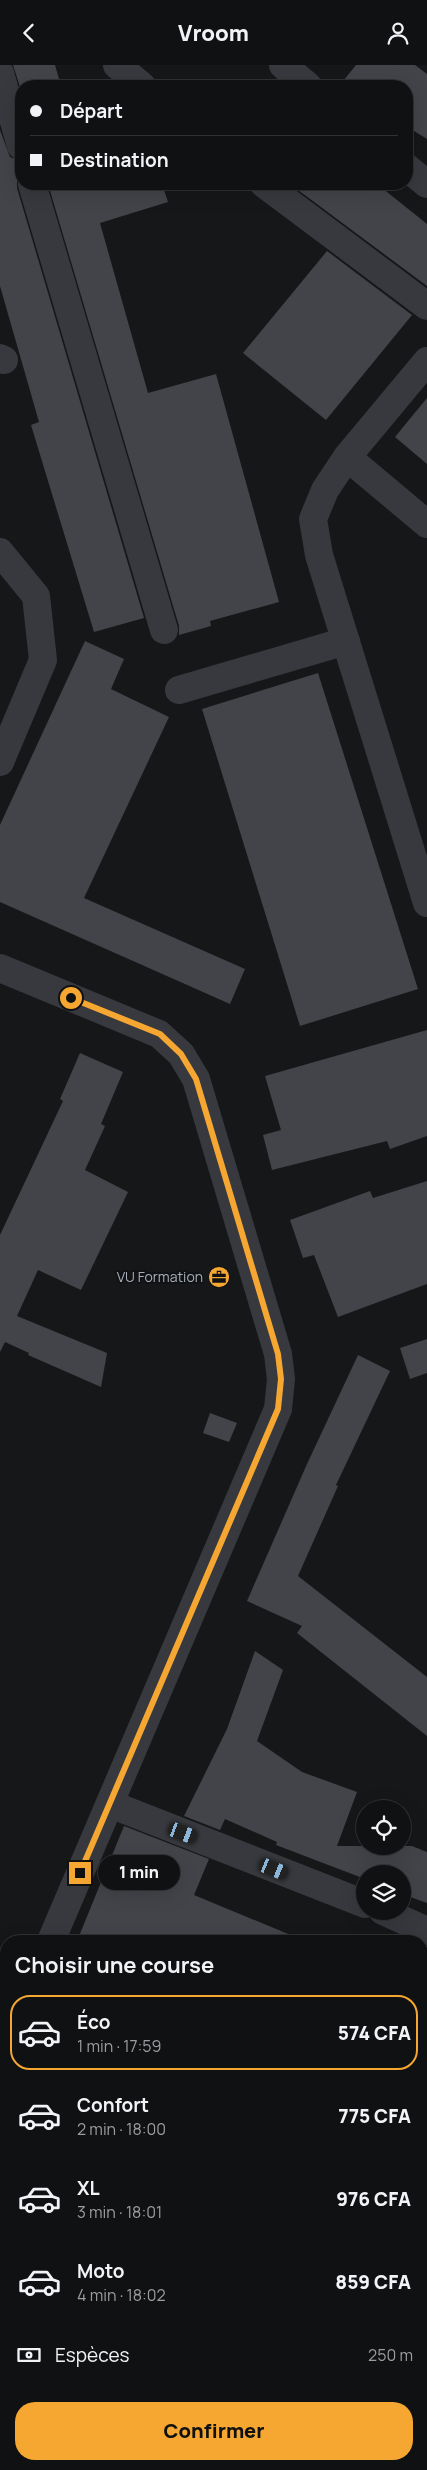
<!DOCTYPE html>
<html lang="fr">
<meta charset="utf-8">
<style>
:root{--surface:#101113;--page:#191a1c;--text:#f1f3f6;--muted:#9c9da0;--line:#303133;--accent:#f5a732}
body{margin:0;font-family:Manrope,sans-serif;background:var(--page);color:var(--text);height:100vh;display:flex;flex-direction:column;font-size:19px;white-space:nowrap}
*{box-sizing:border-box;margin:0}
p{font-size:16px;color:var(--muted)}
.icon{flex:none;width:28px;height:28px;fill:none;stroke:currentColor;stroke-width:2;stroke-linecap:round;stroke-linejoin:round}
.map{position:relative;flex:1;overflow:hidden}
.sheet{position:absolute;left:0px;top:1870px;width:428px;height:535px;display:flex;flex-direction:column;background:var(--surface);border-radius:20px 20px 0 0;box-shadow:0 5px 20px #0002,0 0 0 1px var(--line)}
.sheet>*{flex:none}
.top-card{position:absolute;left:15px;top:15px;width:398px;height:110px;border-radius:20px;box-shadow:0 5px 20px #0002,0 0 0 1px var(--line);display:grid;align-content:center;height:110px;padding:0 15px;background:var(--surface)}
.buttons{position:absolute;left:356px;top:1735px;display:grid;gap:10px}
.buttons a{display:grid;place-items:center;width:55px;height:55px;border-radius:50%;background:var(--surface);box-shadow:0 5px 20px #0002,0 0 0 1px var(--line);font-size:25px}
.end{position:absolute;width:22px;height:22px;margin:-11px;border:6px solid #f5a732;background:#111;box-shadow:0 0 0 2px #111}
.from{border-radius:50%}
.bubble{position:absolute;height:35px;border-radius:18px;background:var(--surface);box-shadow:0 5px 20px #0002,0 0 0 1px var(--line);font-size:16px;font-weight:800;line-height:35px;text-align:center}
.car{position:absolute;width:15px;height:30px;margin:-15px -8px;border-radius:6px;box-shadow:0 0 4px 1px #0007;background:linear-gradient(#222 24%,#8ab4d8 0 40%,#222 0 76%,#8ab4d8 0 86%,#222 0)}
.top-card b{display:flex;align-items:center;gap:18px;height:48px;font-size:19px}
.top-card b+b{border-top:1px solid var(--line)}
.top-card i{width:12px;height:12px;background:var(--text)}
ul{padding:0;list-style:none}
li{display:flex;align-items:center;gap:15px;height:75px;margin:0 10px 8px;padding:0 5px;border:2px solid transparent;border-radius:20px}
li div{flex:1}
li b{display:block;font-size:19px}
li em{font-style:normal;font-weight:800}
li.current{border-color:var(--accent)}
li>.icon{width:45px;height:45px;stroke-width:1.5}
h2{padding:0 15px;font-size:22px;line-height:60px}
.pay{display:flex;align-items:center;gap:12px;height:55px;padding:0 15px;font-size:19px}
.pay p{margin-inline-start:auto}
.action{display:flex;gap:10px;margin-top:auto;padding:10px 15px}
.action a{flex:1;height:58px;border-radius:20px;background:var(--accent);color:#111;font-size:20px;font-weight:800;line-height:58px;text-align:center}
header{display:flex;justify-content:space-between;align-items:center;height:65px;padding:0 15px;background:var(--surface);font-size:22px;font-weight:800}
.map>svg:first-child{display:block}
</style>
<header><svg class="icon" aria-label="back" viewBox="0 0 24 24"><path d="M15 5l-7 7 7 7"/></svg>Vroom<svg class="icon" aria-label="person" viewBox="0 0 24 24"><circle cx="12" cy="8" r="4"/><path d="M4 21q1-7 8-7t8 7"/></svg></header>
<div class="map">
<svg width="427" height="2405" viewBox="0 0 427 2405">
<rect width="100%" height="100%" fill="#161719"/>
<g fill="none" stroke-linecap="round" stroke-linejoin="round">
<g stroke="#2c373d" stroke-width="8">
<polyline points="421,2374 427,2371"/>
<polyline points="338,2405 355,2399"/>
</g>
</g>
<g fill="#424449">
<polygon points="13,0 55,0 61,21 21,21 21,25"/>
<polygon points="356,0 415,0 427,9 427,74 406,61 406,21 339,21"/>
<polygon points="0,65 10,92 21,96 21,108 17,115 17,123 144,553 94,567 31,360 39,357 0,221"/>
<polygon points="48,119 162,119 168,137 100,158 148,328 216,309 279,537 210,556 211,561 179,570 179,561"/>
<polygon points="290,119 377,119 427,159 427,221"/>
<polygon points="327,186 412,250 326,355 243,288"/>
<polygon points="427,333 427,399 395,372"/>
<polygon points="85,576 124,594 111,624 169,652 84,833 245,904 230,939 0,837 0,760"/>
<polygon points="318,608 418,924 300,961 202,644"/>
<polygon points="427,965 427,1071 390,1084 387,1076 272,1105 263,1070 281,1065 265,1011"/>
<polygon points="80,988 123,1007 101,1059 105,1061 85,1105 128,1127 81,1225 38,1205 17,1251 107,1288 101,1322 28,1290 29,1288 5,1277 0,1287 0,1170 63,1036 60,1034"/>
<polygon points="427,1116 427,1219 338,1252 314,1190 303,1193 290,1155 370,1126 373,1133"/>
<polygon points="427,1274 427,1308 410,1314 400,1283"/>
<polygon points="358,1290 390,1306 336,1420 338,1421 298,1511 427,1612 427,1671 297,1568 302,1561 247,1536 307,1399"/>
<polygon points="210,1348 237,1358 229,1377 203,1368"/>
<polygon points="255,1586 283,1605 257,1676 302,1707 357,1727 337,1781 412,1781 427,1787 427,1838 402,1829 402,1809 365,1809 365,1814 276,1780 277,1777 225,1754 220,1765 184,1751 227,1664"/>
<polygon points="124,1761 209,1794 194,1830 305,1876 77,1876"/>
</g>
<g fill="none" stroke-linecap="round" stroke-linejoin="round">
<g stroke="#37393e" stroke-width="28">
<polyline points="117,0 142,21"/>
<polyline points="283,0 308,21"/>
<polyline points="0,8 21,81"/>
<polyline points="406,102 427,119"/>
<polyline points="32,119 164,565"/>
<polyline points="264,119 427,241"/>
<polyline points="0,293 4,295"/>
<polyline points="427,296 347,392 325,425 313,454 319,490 427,838"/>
<polyline points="347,392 427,459"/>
<polyline points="0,487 36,531 43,595 0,697"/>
<polyline points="179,625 346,576"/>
<polyline points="0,903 159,969 181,989 196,1014 278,1289 281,1314 278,1344 51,1876"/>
<polyline points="110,1739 365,1839"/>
<polyline points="383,1846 427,1866"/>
<polyline points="0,1978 6,1969"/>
</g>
</g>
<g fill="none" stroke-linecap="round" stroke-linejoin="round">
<polyline stroke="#f5a732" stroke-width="6" points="71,933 160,969 181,989 196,1014 278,1289 281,1314 278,1344 80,1808"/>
</g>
<defs>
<g id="office-disc" transform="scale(1.125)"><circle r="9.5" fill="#f5a732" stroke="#111214"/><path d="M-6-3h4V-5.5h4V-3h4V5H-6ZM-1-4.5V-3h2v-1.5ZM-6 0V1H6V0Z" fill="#111"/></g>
</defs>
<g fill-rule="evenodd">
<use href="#office-disc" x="219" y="1212"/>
</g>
<g text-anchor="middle" stroke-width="4" stroke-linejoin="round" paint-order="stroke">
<g font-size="14" fill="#a8aeb9" stroke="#111214" text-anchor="end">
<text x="203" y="1217">VU Formation</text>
</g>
</g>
</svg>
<div class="buttons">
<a><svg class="icon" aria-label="locate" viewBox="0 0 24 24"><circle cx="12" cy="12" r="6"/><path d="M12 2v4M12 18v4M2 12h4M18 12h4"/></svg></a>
<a><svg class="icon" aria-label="layers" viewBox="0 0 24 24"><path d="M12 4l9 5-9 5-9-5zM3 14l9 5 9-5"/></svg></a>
</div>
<i class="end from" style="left:71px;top:933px"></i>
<i class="end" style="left:80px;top:1808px"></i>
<div class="bubble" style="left:98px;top:1790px;width:82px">1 min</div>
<i class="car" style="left:183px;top:1768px;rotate:111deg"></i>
<i class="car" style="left:274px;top:1804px;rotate:112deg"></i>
<div class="top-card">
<b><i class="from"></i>Départ</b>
<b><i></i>Destination</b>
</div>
<section class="sheet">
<h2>Choisir une course</h2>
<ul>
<li class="current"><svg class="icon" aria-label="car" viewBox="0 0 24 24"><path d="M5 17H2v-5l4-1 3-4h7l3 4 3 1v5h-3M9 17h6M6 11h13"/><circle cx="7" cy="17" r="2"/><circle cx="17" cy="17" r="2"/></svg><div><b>Éco</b><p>1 min · 17:59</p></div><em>574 CFA</em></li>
<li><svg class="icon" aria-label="car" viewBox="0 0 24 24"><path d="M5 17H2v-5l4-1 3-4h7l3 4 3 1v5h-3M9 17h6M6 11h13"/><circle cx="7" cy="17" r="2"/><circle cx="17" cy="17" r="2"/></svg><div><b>Confort</b><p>2 min · 18:00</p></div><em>775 CFA</em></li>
<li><svg class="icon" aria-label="car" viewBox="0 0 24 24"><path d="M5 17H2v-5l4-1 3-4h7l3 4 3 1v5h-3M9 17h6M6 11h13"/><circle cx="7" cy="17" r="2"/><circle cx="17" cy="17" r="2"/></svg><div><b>XL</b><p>3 min · 18:01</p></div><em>976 CFA</em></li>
<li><svg class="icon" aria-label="car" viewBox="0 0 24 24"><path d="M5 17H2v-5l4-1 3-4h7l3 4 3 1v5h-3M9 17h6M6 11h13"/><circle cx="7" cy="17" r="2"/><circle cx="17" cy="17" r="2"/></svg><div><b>Moto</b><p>4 min · 18:02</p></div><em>859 CFA</em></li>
</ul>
<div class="pay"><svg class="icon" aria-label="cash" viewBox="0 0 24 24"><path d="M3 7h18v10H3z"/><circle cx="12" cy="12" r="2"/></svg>Espèces<p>250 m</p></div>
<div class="action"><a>Confirmer</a></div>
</section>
</div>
